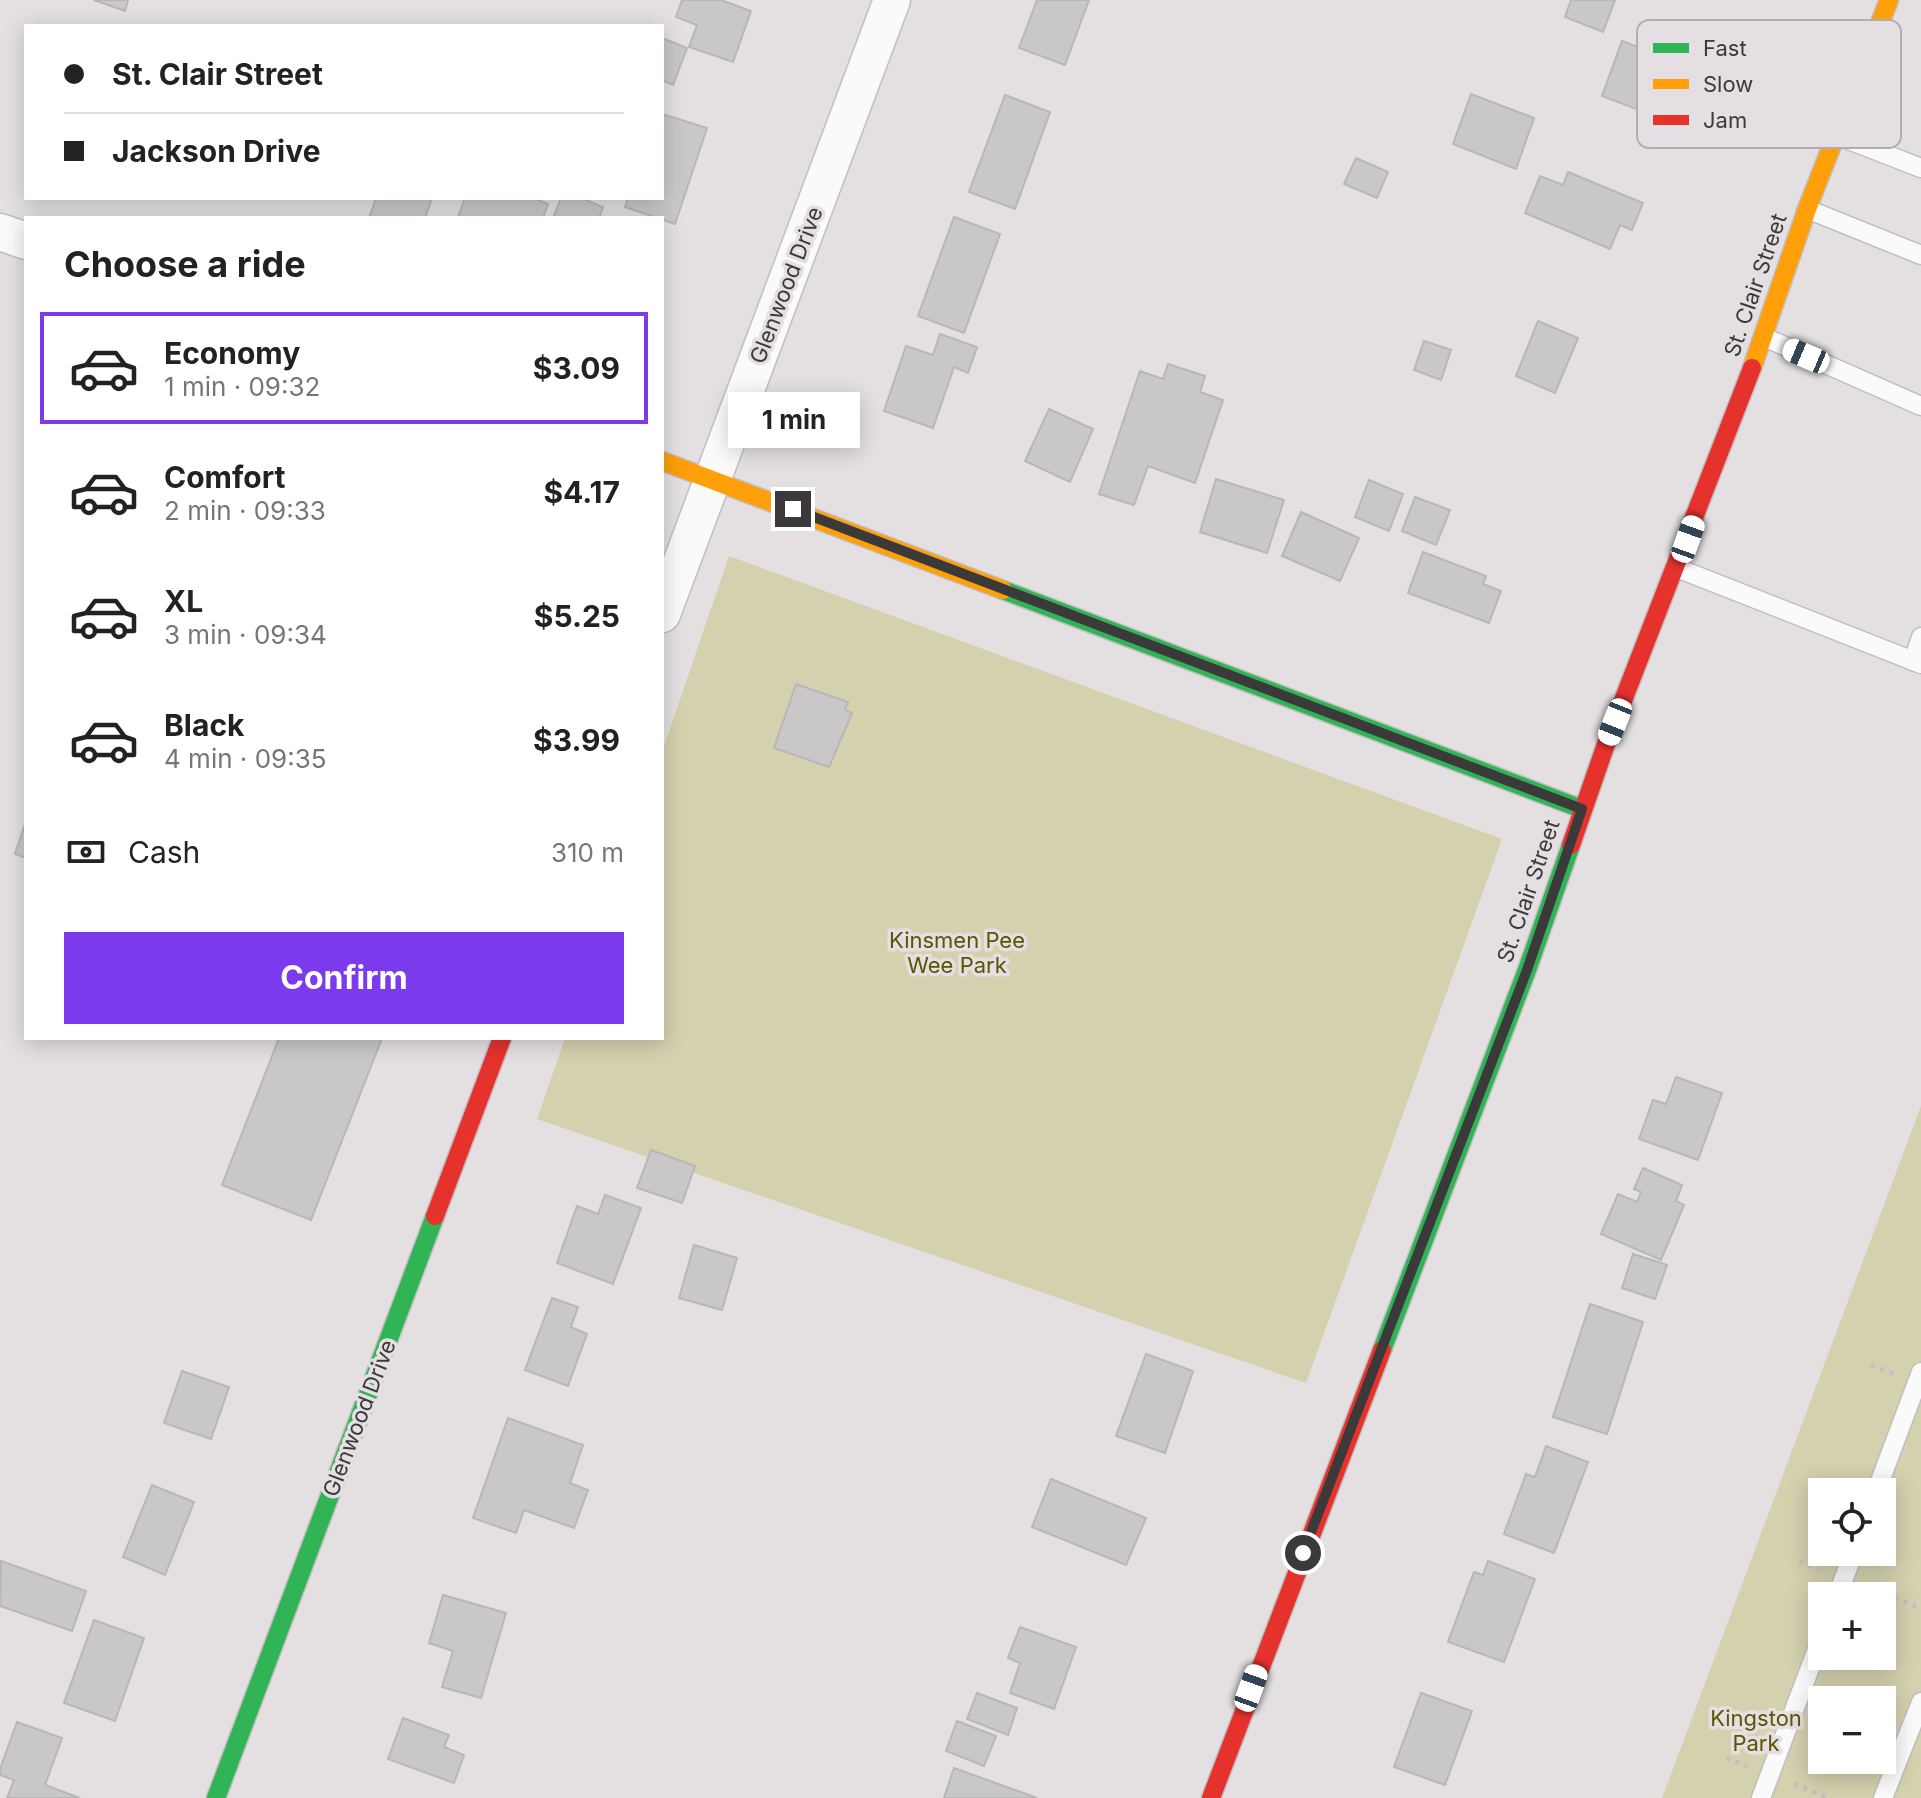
<!DOCTYPE html>
<meta charset="utf-8">
<style>
:root{--surface:#fff;--page:#f2f2f2;--text:#222;--muted:#767676;--line:#e0e0e0;--accent:#7c3aed}
body{margin:0;font-family:Inter,sans-serif;background:var(--page);color:var(--text);height:100vh;display:flex;flex-direction:column;font-size:30px;white-space:nowrap}
*{box-sizing:border-box;margin:0}
p{font-size:26px;color:var(--muted)}
.icon{flex:none;width:44px;height:44px;fill:none;stroke:currentColor;stroke-width:2;stroke-linecap:round;stroke-linejoin:round}
.map{position:relative;flex:1;overflow:hidden}
.panel{position:absolute;left:24px;top:216px;width:640px;height:824px;display:flex;flex-direction:column;background:var(--surface);border-radius:0px;box-shadow:0 4px 20px #0003}
.panel>*{flex:none}
.guide{position:absolute;left:24px;top:24px;width:640px;height:176px;border-radius:0px;box-shadow:0 4px 20px #0003;display:grid;align-content:center;height:176px;padding:0 40px;background:var(--surface)}
.controls{position:absolute;left:1808px;top:1478px;display:grid;gap:16px}
.controls a{display:grid;place-items:center;width:88px;height:88px;border-radius:0px;background:var(--surface);box-shadow:0 4px 20px #0003;font-size:40px}
.end{position:absolute;width:36px;height:36px;margin:-18px;border:10px solid #3b393a;background:#fff;box-shadow:0 0 0 4px #fff}
.from{border-radius:50%}
.bubble{position:absolute;height:56px;border-radius:0px;background:var(--surface);box-shadow:0 4px 20px #0003;font-size:26px;font-weight:700;line-height:56px;text-align:center}
.car{position:absolute;width:24px;height:48px;margin:-24px -12px;border-radius:10px;box-shadow:0 0 6px 2px #0007;background:linear-gradient(#fff 24%,#345 0 40%,#fff 0 76%,#345 0 86%,#fff 0)}
.guide b{display:flex;align-items:center;gap:28px;height:76px;font-size:30px}
.guide b+b{border-top:2px solid var(--line)}
.guide i{width:20px;height:20px;background:var(--text)}
ul{padding:0;list-style:none}
li{display:flex;align-items:center;gap:24px;height:112px;margin:0 16px 12px;padding:0 24px;border:4px solid transparent;border-radius:0px}
li div{flex:1}
li b{display:block;font-size:30px}
li em{font-style:normal;font-weight:700}
li.active{border-color:var(--accent)}
li>.icon{width:72px;height:72px;stroke-width:1.5}
h2{padding:0 40px;font-size:36px;line-height:96px}
.pay{display:flex;align-items:center;gap:20px;height:88px;padding:0 40px;font-size:30px}
.pay p{margin-inline-start:auto}
.primary-button{display:flex;gap:16px;margin-top:auto;padding:16px 40px}
.primary-button a{flex:1;height:92px;border-radius:0px;background:var(--accent);color:#fff;font-size:32px;font-weight:700;line-height:92px;text-align:center}
.map>svg:first-child{display:block}
</style>
<div class="map">
<svg width="1921" height="1798" viewBox="0 0 1921 1798">
<rect width="100%" height="100%" fill="#e4e0e2"/>
<g fill="#d4d1af" fill-rule="evenodd">
<polygon points="729,556 1502,839 1306,1383 537,1119 565,1038 662,1038 662,752"/>
<path d="M 1921,1106 L 1921,1798 L 1662,1798 ZM 1822,1492 L 1882,1492 L 1882,1552 L 1822,1552 ZM 1822,1596 L 1882,1596 L 1882,1656 L 1822,1656 ZM 1822,1700 L 1882,1700 L 1882,1760 L 1822,1760 Z"/>
</g>
<g fill="#cac7c9" stroke="#b8b6b7" stroke-width="2">
<polygon points="94,0 128,0 125,11"/>
<polygon points="682,0 721,0 751,11 733,62 689,47 697,25 676,17"/>
<polygon points="1037,0 1089,0 1065,65 1019,48"/>
<polygon points="1571,0 1615,0 1603,32 1565,17"/>
<polygon points="662,38 687,48 673,85 662,80"/>
<polygon points="1622,41 1680,63 1660,118 1602,96"/>
<polygon points="1471,94 1534,118 1516,169 1453,144"/>
<polygon points="1005,95 1050,112 1015,209 969,192"/>
<polygon points="662,114 707,128 675,224 625,207 628,198 662,198"/>
<polygon points="1356,158 1388,172 1377,198 1344,184"/>
<polygon points="1568,172 1643,203 1632,230 1620,225 1610,249 1525,213 1540,176 1563,185"/>
<polygon points="376,198 432,198 425,218 369,218"/>
<polygon points="465,198 534,198 548,204 543,218 461,218 458,217"/>
<polygon points="561,198 581,198 603,207 599,218 553,218"/>
<polygon points="954,217 1000,234 964,333 918,316"/>
<polygon points="1538,321 1578,338 1555,393 1516,376"/>
<polygon points="940,334 977,347 968,373 954,367 933,428 884,411 906,346 933,355"/>
<polygon points="1424,341 1451,350 1441,380 1414,370"/>
<polygon points="1168,364 1205,376 1200,392 1223,400 1195,483 1148,466 1134,505 1099,494 1140,371 1163,379"/>
<polygon points="1049,409 1093,429 1070,482 1025,461"/>
<polygon points="1216,479 1284,500 1267,553 1200,532"/>
<polygon points="1369,480 1403,494 1389,531 1355,517"/>
<polygon points="1415,497 1450,510 1436,545 1402,531"/>
<polygon points="1301,512 1359,538 1340,581 1282,556"/>
<polygon points="1423,552 1486,576 1483,584 1501,591 1489,623 1408,593"/>
<polygon points="796,684 848,702 845,710 852,713 829,767 774,748"/>
<polygon points="26,821 26,858 15,854"/>
<polygon points="279,1038 382,1038 311,1220 222,1185"/>
<polygon points="1676,1077 1722,1093 1698,1160 1639,1139 1653,1100 1666,1104"/>
<polygon points="651,1150 695,1166 682,1203 637,1188"/>
<polygon points="1643,1168 1682,1185 1676,1201 1684,1205 1661,1260 1601,1234 1618,1194 1637,1202 1641,1192 1634,1189"/>
<polygon points="605,1195 641,1208 613,1284 557,1263 577,1206 598,1214"/>
<polygon points="694,1245 737,1258 722,1310 679,1298"/>
<polygon points="1633,1254 1667,1265 1655,1299 1622,1288"/>
<polygon points="552,1298 578,1307 571,1327 587,1334 568,1386 525,1370"/>
<polygon points="1590,1304 1643,1322 1607,1434 1553,1417"/>
<polygon points="1146,1354 1193,1371 1165,1453 1116,1436"/>
<polygon points="182,1371 229,1387 211,1439 164,1423"/>
<polygon points="508,1418 583,1445 570,1483 588,1490 574,1528 524,1510 516,1533 473,1518"/>
<polygon points="1546,1446 1588,1462 1554,1553 1504,1534 1526,1474 1535,1477"/>
<polygon points="1051,1479 1146,1518 1126,1565 1032,1527"/>
<polygon points="152,1485 194,1502 165,1575 123,1557"/>
<polygon points="1,1561 86,1591 72,1631 0,1606"/>
<polygon points="1488,1561 1535,1579 1504,1662 1448,1642 1474,1572 1483,1575"/>
<polygon points="443,1595 506,1613 481,1698 442,1687 453,1651 429,1643"/>
<polygon points="94,1620 144,1638 115,1721 64,1703"/>
<polygon points="1020,1627 1076,1647 1054,1709 1010,1693 1020,1663 1008,1658"/>
<polygon points="977,1693 1017,1708 1008,1735 967,1719"/>
<polygon points="1421,1693 1472,1711 1445,1785 1394,1767"/>
<polygon points="403,1718 449,1735 444,1747 464,1755 454,1783 388,1759"/>
<polygon points="957,1721 996,1736 984,1766 946,1751"/>
<polygon points="17,1722 62,1738 45,1785 80,1798 7,1798 14,1780 0,1775 0,1769"/>
<polygon points="954,1768 1037,1798 944,1798"/>
</g>
<g fill="none" stroke-linecap="round" stroke-linejoin="round">
<g stroke="#c1bebf" stroke-width="21">
<g id="lane">
<polyline points="1836,135 1921,168"/>
<polyline points="1807,209 1921,255"/>
<polyline points="1764,337 1921,406"/>
<polyline points="1677,568 1921,664"/>
<polyline points="1913,661 1921,637"/>
<polyline points="1876,1492 1921,1372"/>
<polyline points="1837,1596 1854,1552"/>
<polyline points="1761,1798 1822,1636"/>
<polyline points="1883,1798 1921,1702"/>
</g>
</g>
<g stroke="#c1bebf" stroke-width="39">
<g id="street">
<polyline points="0,232 26,241"/>
<polyline points="662,614 892,0"/>
</g>
</g>
<g stroke="#c1bebf" stroke-width="21">
<g id="fast">
<polyline points="1003,590 1582,809"/>
<polyline points="1382,1350 1527,970 1571,845"/>
<polyline points="216,1798 435,1216"/>
</g>
</g>
<g stroke="#c1bebf" stroke-width="21">
<g id="slow">
<polyline points="1752,368 1807,209 1889,0"/>
<polyline points="662,461 1003,590"/>
</g>
</g>
<g stroke="#c1bebf" stroke-width="21">
<g id="jam">
<polyline points="1571,845 1605,747 1752,368"/>
<polyline points="435,1216 502,1038"/>
<polyline points="1211,1798 1382,1350"/>
</g>
</g>
<g stroke="#c2c0c2" stroke-width="5" stroke-dasharray="4 6" stroke-linecap="butt">
<polyline points="1871,1365 1894,1374"/>
<polyline points="1799,1562 1819,1570"/>
<polyline points="1866,1587 1921,1608"/>
<polyline points="1726,1758 1747,1766"/>
<polyline points="1794,1784 1830,1798"/>
</g>
<use href="#lane" stroke="#fbfafb" stroke-width="18"/>
<use href="#street" stroke="#fbfafb" stroke-width="36"/>
<use href="#fast" stroke="#30b455" stroke-width="18"/>
<use href="#slow" stroke="#ff9f0a" stroke-width="18"/>
<use href="#jam" stroke="#e5322d" stroke-width="18"/>
</g>
<g fill="none" stroke-linecap="round" stroke-linejoin="round">
<polyline stroke="#3b393a" stroke-width="10" points="793,509 1582,809 1527,970 1303,1553"/>
</g>
<g text-anchor="middle" stroke-width="7" stroke-linejoin="round" paint-order="stroke">
<g font-size="22" fill="#3b393a" stroke="#e5dfe3">
<text transform="translate(786 285) rotate(-69)" y="8">Glenwood Drive</text>
<text transform="translate(1755 285) rotate(-71)" y="8">St. Clair Street</text>
<text transform="translate(1528 891) rotate(-71)" y="8">St. Clair Street</text>
<text transform="translate(359 1418) rotate(-69)" y="8">Glenwood Drive</text>
</g>
<g font-size="22" fill="#5a5600" stroke="#e5dfe3">
<text x="957" y="948">Kinsmen Pee<tspan x="957" dy="25">Wee Park</tspan></text>
<text x="1756" y="1726">Kingston<tspan x="1756" dy="25">Park</tspan></text>
</g>
</g>
<rect x="1637" y="20" width="264" height="128" rx="12" fill="#e5dfe3" stroke="#b2adb0" stroke-width="2"/>
<rect x="1653" y="43" width="36" height="10" fill="#30b455"/>
<rect x="1653" y="79" width="36" height="10" fill="#ff9f0a"/>
<rect x="1653" y="115" width="36" height="10" fill="#e5322d"/>
<g font-size="22" fill="#3b393a">
<text x="1703" y="56">Fast</text>
<text x="1703" y="92">Slow</text>
<text x="1703" y="128">Jam</text>
</g>
</svg>
<div class="controls">
<a><svg class="icon" aria-label="locate" viewBox="0 0 24 24"><circle cx="12" cy="12" r="6"/><path d="M12 2v4M12 18v4M2 12h4M18 12h4"/></svg></a>
<a>+</a>
<a>−</a>
</div>
<i class="end from" style="left:1303px;top:1553px"></i>
<i class="end" style="left:793px;top:509px"></i>
<div class="bubble" style="left:728px;top:392px;width:132px">1 min</div>
<i class="car" style="left:1806px;top:356px;rotate:293deg"></i>
<i class="car" style="left:1688px;top:539px;rotate:20deg"></i>
<i class="car" style="left:1615px;top:722px;rotate:202deg"></i>
<i class="car" style="left:1251px;top:1688px;rotate:20deg"></i>
<div class="guide">
<b><i class="from"></i>St. Clair Street</b>
<b><i></i>Jackson Drive</b>
</div>
<section class="panel">
<h2>Choose a ride</h2>
<ul>
<li class="active"><svg class="icon" aria-label="car" viewBox="0 0 24 24"><path d="M5 17H2v-5l4-1 3-4h7l3 4 3 1v5h-3M9 17h6M6 11h13"/><circle cx="7" cy="17" r="2"/><circle cx="17" cy="17" r="2"/></svg><div><b>Economy</b><p>1 min · 09:32</p></div><em>$3.09</em></li>
<li><svg class="icon" aria-label="car" viewBox="0 0 24 24"><path d="M5 17H2v-5l4-1 3-4h7l3 4 3 1v5h-3M9 17h6M6 11h13"/><circle cx="7" cy="17" r="2"/><circle cx="17" cy="17" r="2"/></svg><div><b>Comfort</b><p>2 min · 09:33</p></div><em>$4.17</em></li>
<li><svg class="icon" aria-label="car" viewBox="0 0 24 24"><path d="M5 17H2v-5l4-1 3-4h7l3 4 3 1v5h-3M9 17h6M6 11h13"/><circle cx="7" cy="17" r="2"/><circle cx="17" cy="17" r="2"/></svg><div><b>XL</b><p>3 min · 09:34</p></div><em>$5.25</em></li>
<li><svg class="icon" aria-label="car" viewBox="0 0 24 24"><path d="M5 17H2v-5l4-1 3-4h7l3 4 3 1v5h-3M9 17h6M6 11h13"/><circle cx="7" cy="17" r="2"/><circle cx="17" cy="17" r="2"/></svg><div><b>Black</b><p>4 min · 09:35</p></div><em>$3.99</em></li>
</ul>
<div class="pay"><svg class="icon" aria-label="cash" viewBox="0 0 24 24"><path d="M3 7h18v10H3z"/><circle cx="12" cy="12" r="2"/></svg>Cash<p>310 m</p></div>
<div class="primary-button"><a>Confirm</a></div>
</section>
</div>
